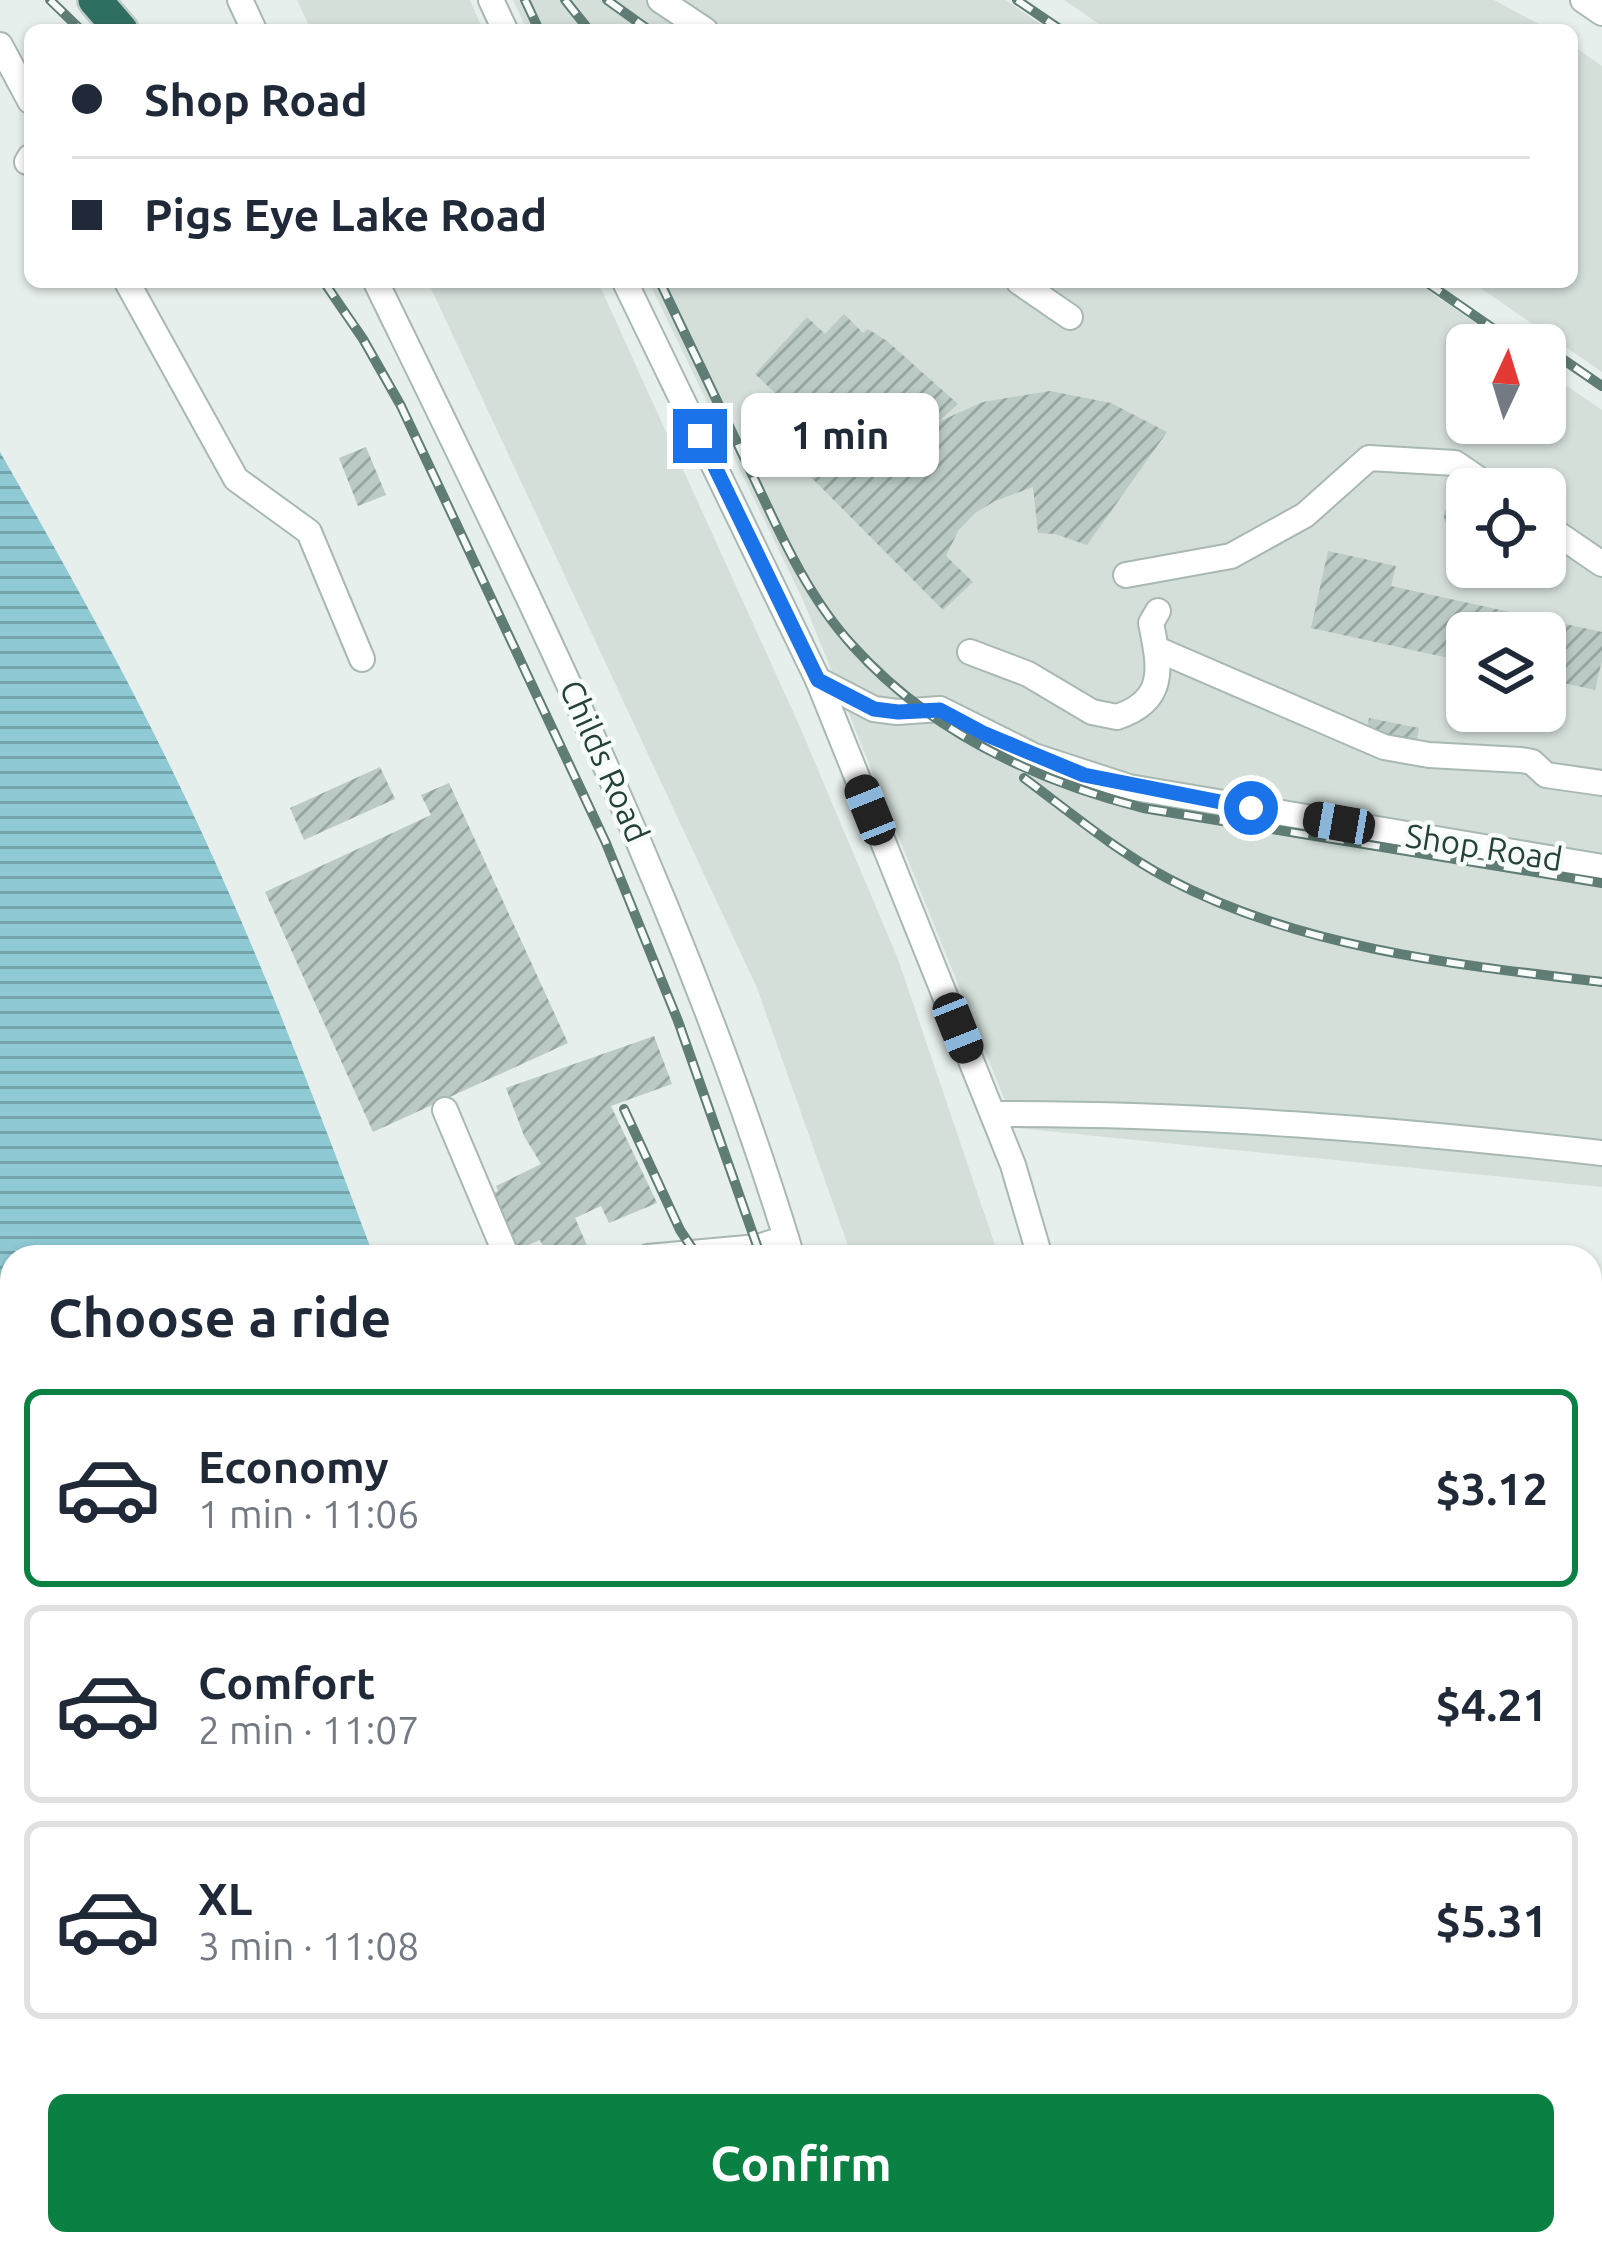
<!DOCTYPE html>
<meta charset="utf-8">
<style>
:root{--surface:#fff;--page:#f6f6f7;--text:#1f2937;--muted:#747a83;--line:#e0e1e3;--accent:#0b8043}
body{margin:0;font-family:Ubuntu,sans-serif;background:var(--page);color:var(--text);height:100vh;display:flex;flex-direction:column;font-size:45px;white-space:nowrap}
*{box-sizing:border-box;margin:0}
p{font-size:39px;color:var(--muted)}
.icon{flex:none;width:66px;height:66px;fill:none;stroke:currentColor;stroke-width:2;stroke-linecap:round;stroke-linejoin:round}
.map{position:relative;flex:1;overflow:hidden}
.side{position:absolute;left:0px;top:1245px;width:1602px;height:1011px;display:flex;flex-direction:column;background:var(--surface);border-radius:36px 36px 0 0;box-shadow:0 3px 9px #0004}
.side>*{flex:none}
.guide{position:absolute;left:24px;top:24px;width:1554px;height:264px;border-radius:18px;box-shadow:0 3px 9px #0004;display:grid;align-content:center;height:264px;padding:0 48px;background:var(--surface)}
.needle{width:78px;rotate:4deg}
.fabs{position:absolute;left:1446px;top:324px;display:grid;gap:24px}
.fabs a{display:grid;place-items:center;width:120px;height:120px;border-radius:18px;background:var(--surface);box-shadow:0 3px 9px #0004;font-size:60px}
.end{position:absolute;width:54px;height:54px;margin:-27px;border:15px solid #1a73e8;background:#fff;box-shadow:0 0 0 6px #fff}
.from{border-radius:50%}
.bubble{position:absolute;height:84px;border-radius:18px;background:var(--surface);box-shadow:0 3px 9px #0004;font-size:39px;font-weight:700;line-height:84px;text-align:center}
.car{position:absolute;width:36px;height:72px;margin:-36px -18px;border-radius:15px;box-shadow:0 0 9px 3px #0007;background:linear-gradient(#222 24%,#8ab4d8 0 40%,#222 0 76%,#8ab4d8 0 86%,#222 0)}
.guide b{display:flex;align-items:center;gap:42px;height:114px;font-size:45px}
.guide b+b{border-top:3px solid var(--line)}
.guide i{width:30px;height:30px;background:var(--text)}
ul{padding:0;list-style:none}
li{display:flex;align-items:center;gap:36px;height:198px;margin:0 24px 18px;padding:0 24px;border:6px solid var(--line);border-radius:18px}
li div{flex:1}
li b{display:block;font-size:45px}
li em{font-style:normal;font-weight:700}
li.selected{border-color:var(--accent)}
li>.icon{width:108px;height:108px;stroke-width:1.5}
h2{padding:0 48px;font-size:54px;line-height:144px}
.cta{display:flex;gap:24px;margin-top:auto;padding:24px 48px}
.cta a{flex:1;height:138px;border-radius:18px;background:var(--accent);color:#fff;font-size:48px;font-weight:700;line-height:138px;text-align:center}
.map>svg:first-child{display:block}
</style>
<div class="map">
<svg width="1602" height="2254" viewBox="0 0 1602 2254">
<defs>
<pattern id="park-tufts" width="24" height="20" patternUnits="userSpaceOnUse" patternTransform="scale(3)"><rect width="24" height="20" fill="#bfe0c8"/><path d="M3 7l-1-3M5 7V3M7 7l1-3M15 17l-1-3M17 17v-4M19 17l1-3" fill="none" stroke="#a4c1ad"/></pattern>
<pattern id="water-rules" width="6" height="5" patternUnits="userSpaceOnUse" patternTransform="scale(3)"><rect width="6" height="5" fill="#8ec9d4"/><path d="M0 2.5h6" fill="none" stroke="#74a5ad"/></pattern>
<pattern id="building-hatch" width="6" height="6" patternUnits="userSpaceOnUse" patternTransform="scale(3)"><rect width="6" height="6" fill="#bbcac4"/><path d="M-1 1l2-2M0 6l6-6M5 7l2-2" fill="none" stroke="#98a6a0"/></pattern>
</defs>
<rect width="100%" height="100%" fill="#e6efeb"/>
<g fill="#d4dfda" fill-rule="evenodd">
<polygon points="297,0 470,0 483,30 311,30"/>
<polygon points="513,0 1006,0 1049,30 527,30"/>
<polygon points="1064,0 1494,0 1550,30 1108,30"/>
<polygon points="1572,45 1602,66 1602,372 1472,282 1572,282"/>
<polygon points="428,282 598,282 800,727 898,959 999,1257 852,1257 757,988"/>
<path d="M 649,282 L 1416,282 L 1507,345 L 1467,345 L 1467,423 L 1545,423 L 1545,371 L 1602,410 L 1602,1187 L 1016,1128 L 803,600 ZM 1467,489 L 1545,489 L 1545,567 L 1467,567 ZM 1467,633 L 1545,633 L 1545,711 L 1467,711 Z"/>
<polygon points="1111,2244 1266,2244 1269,2254 1114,2254"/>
</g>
<polygon fill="url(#park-tufts)" points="1590,1489 1602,1493 1602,2254 1323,2254 1321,2244 1590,2244"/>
<path fill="url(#water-rules)" d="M 0,452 C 65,565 130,681 186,799 C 257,948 316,1102 374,1257 L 12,1257 L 12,2244 L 642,2244 L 644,2254 L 0,2254 Z"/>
<g fill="url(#building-hatch)">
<polygon points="844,314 863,333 868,329 887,341 958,404 938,422 983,402 1050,391 1111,403 1167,432 1087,545 1055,534 1038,533 1033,487 995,501 975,513 958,531 946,556 973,582 943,610 774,440 798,415 755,374 807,317 825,334"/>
<polygon points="366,447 386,495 358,506 339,458"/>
<circle cx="1457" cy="516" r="13"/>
<polygon points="1328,551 1396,566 1391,586 1602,632 1602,660 1595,690 1545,679 1545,633 1467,633 1467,662 1311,628"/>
<polygon points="1497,567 1538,567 1538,571 1528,584 1514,586 1501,579"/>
<polygon points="1369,718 1419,728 1416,745 1366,734"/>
<polygon points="380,767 395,799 304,840 290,808"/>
<polygon points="449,783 568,1043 373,1132 265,892 431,815 421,795"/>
<polygon points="654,1036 672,1084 611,1106 657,1203 609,1223 601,1206 575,1218 592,1257 548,1257 540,1240 518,1249 493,1193 498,1191 496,1186 541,1164 524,1136 506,1088"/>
</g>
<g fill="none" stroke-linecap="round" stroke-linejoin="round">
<g stroke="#a8b8b2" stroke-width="28">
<g id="minor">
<polyline points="240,0 254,30"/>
<polyline points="491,0 505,30"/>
<polyline points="660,0 705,30"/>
<polyline points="1583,0 1602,13"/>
<polyline points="0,45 30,101"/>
<polyline points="27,162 30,157"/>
<polyline points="127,282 236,479 309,532 362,659"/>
<path d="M 376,282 C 531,600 689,917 792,1257"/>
<polyline points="625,282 818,680 1013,1165 1040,1257"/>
<polyline points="1019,282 1070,317"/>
<polyline points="1545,525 1602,564"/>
<polyline points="1126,575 1231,556 1305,515 1369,458 1455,463 1493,489"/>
<polyline points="1159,650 1384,747 1429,755 1521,760 1532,762 1546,775 1602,783"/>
<path d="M 970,652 L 1028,674 L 1092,712 L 1117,717 C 1169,700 1159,664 1151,623 L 1158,611"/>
<polyline points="818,680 874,709 897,712 940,709 1034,756 1129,787 1602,867"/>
<polyline points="445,1110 507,1257"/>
<path d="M 993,1114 C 1197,1113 1399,1130 1602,1153"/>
<polyline points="648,1257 758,1247 786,1238"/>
<polyline points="1045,2244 1047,2254"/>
<polyline points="1304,2244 1306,2254"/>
</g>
</g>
<g stroke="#c2cac8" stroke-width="38">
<polyline id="highway" points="95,0 121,30"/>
</g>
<use href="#minor" stroke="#fff" stroke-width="24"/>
<use href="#highway" stroke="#2f6f62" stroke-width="33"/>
<g stroke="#5f7d75" stroke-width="10">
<g id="rail">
<polyline points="50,0 81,30"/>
<polyline points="525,0 539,30"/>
<polyline points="565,0 589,30"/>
<polyline points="607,0 649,30"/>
<polyline points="1017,0 1061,30"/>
<polyline points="324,282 363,339 401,406 606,843 678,1021 761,1257"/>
<path d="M 660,282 C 690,345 721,409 751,472 C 779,531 807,596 852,645 C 929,731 1033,780 1143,808 L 1602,883"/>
<polyline points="1426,282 1517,345"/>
<polyline points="1545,347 1602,386"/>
<path d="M 1024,778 C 1071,813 1115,850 1167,878 C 1298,948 1457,965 1602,982"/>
<polyline points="624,1109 680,1230 698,1257"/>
<polyline points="1011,2244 1014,2254"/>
</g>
</g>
<use href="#rail" stroke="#f7fbf9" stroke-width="6" stroke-dasharray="18" stroke-linecap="butt"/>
</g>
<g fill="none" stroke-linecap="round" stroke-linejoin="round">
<polyline stroke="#1a73e8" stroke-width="15" points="700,436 818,680 874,709 898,712 940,710 985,734 1084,775 1251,808"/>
</g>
<g text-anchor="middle" stroke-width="9" stroke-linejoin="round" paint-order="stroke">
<g font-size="33" fill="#24423a" stroke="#f7fbf9">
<text transform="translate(605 761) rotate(66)" y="12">Childs Road</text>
<text transform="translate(1484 847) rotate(9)" y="12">Shop Road</text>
</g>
</g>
</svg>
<div class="fabs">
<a><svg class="needle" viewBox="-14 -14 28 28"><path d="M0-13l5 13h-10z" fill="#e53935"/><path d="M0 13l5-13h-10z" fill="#747a83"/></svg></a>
<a><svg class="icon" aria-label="locate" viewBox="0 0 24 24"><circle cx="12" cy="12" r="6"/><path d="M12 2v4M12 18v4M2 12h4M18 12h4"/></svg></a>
<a><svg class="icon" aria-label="layers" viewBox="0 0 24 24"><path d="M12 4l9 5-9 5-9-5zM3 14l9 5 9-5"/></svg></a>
</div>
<i class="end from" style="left:1251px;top:808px"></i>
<i class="end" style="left:700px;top:436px"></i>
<div class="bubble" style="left:741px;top:393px;width:198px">1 min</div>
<i class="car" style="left:870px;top:810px;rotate:338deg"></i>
<i class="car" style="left:1339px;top:823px;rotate:280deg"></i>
<i class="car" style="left:958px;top:1028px;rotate:158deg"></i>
<div class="guide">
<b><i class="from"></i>Shop Road</b>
<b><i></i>Pigs Eye Lake Road</b>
</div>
<section class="side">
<h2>Choose a ride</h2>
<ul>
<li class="selected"><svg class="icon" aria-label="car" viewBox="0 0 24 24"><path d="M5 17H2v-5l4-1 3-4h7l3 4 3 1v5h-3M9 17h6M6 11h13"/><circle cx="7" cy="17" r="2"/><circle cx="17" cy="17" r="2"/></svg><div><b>Economy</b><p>1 min · 11:06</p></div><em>$3.12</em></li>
<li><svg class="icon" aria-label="car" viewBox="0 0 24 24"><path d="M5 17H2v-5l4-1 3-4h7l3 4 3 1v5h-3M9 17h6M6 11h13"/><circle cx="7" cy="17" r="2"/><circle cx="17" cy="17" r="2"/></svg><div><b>Comfort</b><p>2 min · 11:07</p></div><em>$4.21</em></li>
<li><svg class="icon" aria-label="car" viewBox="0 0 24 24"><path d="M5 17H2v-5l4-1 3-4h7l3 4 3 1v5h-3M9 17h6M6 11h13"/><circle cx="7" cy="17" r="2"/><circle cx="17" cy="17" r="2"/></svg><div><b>XL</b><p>3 min · 11:08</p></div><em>$5.31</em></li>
</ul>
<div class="cta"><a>Confirm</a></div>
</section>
</div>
